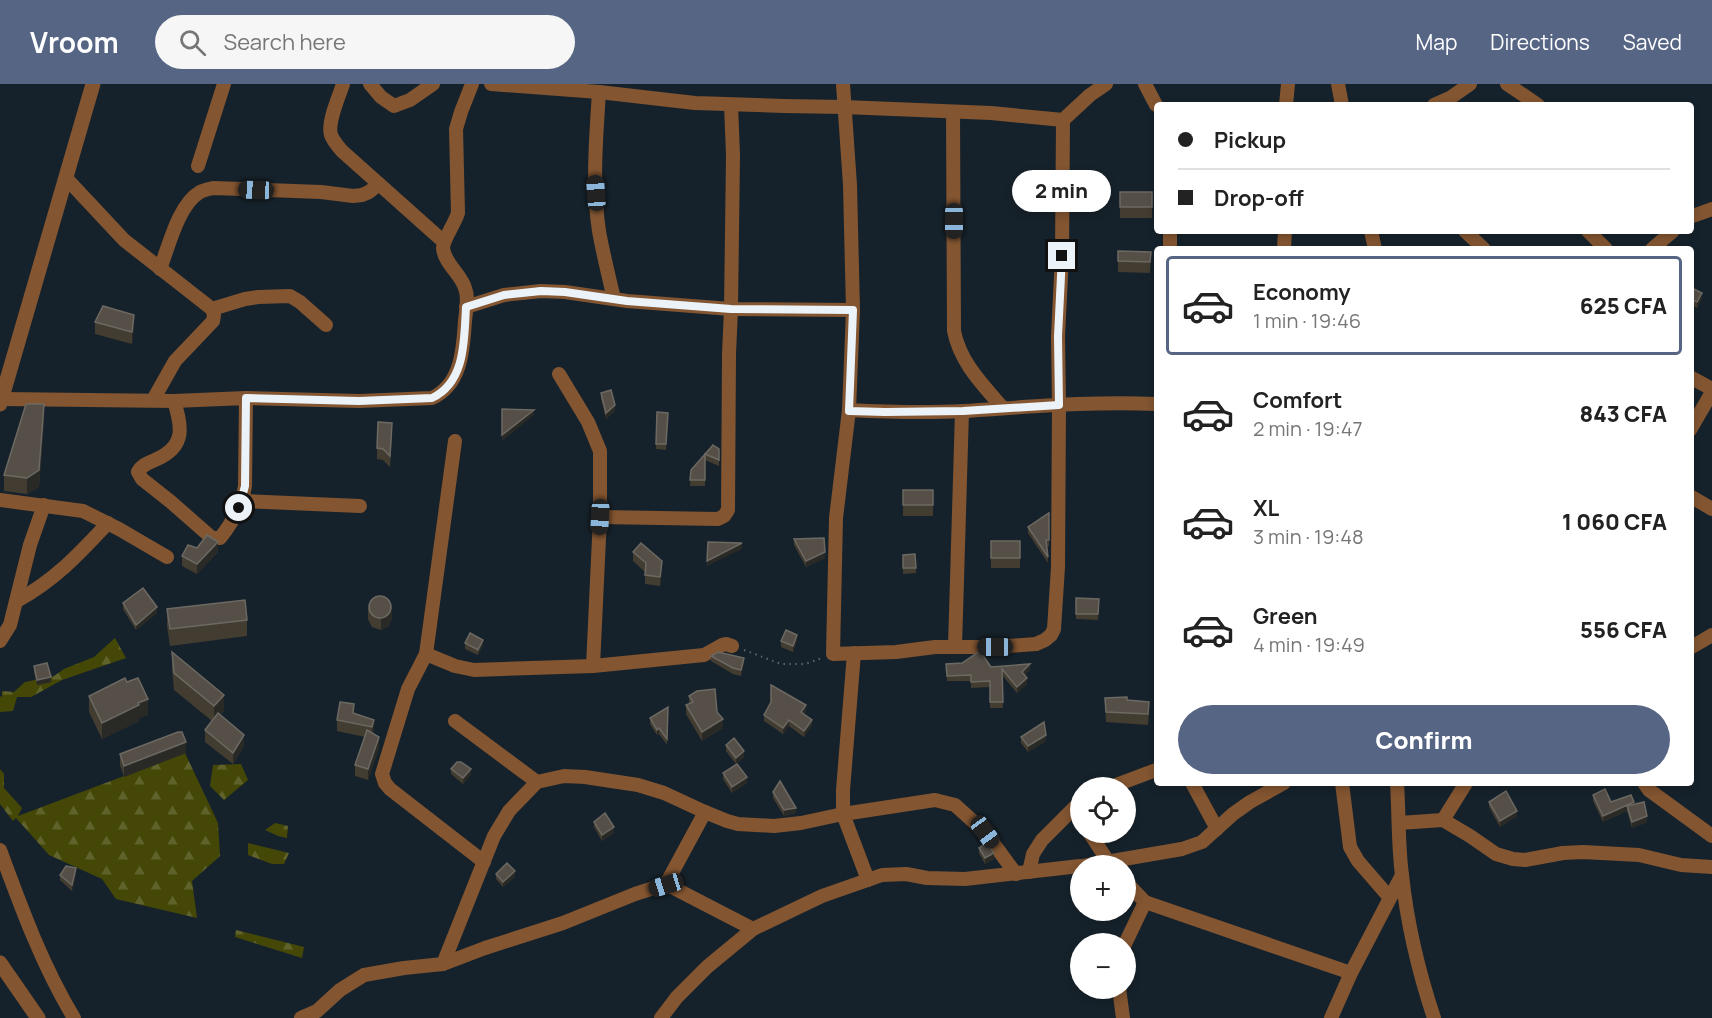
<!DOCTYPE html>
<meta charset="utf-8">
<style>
:root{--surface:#fff;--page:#f6f6f6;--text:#222;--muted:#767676;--line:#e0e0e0;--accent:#576585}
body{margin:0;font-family:Manrope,sans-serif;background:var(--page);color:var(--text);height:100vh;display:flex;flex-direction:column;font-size:22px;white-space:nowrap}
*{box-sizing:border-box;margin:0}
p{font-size:20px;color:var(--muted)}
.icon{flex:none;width:33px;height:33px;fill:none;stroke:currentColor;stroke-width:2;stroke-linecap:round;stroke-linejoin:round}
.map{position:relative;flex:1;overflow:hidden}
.side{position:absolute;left:1154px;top:162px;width:540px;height:540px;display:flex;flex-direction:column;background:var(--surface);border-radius:6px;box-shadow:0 3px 9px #0003}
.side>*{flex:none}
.guide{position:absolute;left:1154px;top:18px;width:540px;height:132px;border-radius:6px;box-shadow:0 3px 9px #0003;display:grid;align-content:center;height:132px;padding:0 24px;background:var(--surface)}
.fabs{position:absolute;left:1070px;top:693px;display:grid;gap:12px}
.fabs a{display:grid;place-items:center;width:66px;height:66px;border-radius:50%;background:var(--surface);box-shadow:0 3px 9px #0003;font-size:30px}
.end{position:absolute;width:27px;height:27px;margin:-14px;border:8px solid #ebf3f9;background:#111;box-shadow:0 0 0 3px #111}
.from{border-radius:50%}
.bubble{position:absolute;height:42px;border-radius:21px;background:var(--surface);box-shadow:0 3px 9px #0003;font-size:20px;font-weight:800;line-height:42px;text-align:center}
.car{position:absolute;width:18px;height:36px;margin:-18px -9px;border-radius:8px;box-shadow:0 0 4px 2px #0007;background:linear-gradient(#222 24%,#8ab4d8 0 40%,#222 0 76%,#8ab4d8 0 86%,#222 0)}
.guide b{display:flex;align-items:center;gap:21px;height:57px;font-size:22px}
.guide b+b{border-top:2px solid var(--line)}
.guide i{width:15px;height:15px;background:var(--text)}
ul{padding:10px 0 0;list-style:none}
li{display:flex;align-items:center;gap:18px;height:99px;margin:0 12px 9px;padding:0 12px;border:3px solid transparent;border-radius:6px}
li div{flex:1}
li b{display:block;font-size:22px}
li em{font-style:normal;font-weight:800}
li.active{border-color:var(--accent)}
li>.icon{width:54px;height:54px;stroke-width:1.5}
.cta{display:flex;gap:12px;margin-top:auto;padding:12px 24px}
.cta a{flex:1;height:69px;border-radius:36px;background:var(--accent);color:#fff;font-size:24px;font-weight:800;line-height:69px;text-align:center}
header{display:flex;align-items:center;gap:36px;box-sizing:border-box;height:84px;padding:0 30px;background:var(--accent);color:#fff}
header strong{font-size:28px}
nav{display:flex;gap:33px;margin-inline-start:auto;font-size:21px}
.search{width:420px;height:54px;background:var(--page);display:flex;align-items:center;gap:15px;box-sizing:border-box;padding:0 21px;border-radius:33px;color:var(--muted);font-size:22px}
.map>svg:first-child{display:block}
</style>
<header>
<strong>Vroom</strong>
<div class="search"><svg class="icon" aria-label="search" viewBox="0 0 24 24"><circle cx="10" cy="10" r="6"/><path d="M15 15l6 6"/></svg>Search here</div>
<nav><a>Map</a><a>Directions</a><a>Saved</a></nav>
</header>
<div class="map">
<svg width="1712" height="934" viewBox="0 0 1712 934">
<defs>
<pattern id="forest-firs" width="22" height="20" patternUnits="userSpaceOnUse" patternTransform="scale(1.5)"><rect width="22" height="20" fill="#444706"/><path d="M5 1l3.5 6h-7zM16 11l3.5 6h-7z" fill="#5f622b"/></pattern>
</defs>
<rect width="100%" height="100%" fill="#16222b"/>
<g fill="url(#forest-firs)">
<polygon points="115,554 126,574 62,596 31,613 17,613 13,627 0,628 0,612 2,613 2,607 14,608 25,598 54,592 64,585 94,573"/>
<polygon points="185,669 218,739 220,772 192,797 197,834 116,815 102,795 49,771 16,734 13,737 0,720 0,685 4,690 4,704 22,724 18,732"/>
<polygon points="241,680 248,696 224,716 210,702 213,681"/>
<polygon points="275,739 288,742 287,754 278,752 265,746"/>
<polygon points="248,759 289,769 284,780 272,780 248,771"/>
<polygon points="236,846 304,863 302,874 235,853"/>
</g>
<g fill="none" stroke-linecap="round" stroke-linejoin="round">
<polyline stroke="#5b666e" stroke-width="2" stroke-dasharray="1.5 4.5" stroke-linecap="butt" points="744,566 781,580 805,580 822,574"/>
<g stroke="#835531" stroke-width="14">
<path d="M 343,0 C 339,13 327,38 331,51 C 333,57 338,62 342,67 L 444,158"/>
<polyline points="370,0 381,13 394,22 410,16 433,0"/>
<polyline points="491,0 599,8 695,19 784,22 844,23 991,29 1063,36"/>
<path d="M 843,0 L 850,101 L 853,226 L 849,326 C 887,328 926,329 964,327 C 1028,323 1092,317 1156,320"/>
<polyline points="1145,0 1156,21"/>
<polyline points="1338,0 1342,21"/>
<polyline points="1507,0 1538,21"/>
<path d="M 599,8 C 596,55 592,101 599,147 C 603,170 609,193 614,215"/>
<polyline points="1286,21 1288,0"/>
<polyline points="1434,21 1450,14 1470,0"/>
<path d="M 953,28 L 954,247 C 960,278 982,300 1002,323"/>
<polyline points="198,82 224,0"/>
<polyline points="66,94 124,156 212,225 214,231 213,237 175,277 153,316"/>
<polyline points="1690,133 1712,125"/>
<polyline points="1371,147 1375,165"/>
<polyline points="1465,147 1484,165"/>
<polyline points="1588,147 1606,165"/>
<polyline points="1170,165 1170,147"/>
<polyline points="1284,165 1285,147"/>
<polyline points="1652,165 1673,147"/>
<path d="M 160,185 C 169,162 178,121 200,108 C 204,106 209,105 213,104 L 321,108 L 353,112 L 362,111 L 369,108 L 379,100"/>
<polyline points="466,223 504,211 541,207 565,208 627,217 731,225 853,226"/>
<polyline points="212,225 245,215 258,213 290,212 300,218 326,241"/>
<polyline points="559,290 588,338 600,367 600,433 593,582"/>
<polyline points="1690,293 1712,305"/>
<path d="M 246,314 L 359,317 L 432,314 C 462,300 463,265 465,237 C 466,226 469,214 465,204 C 461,190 444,179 443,164 C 443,156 455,139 458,129 L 456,45 L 461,28 L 472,0"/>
<polyline points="2,315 174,317 246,314 245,402 242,417"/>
<path d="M 174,317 C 182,342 186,362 157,375 C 149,379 142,380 138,388 L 142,395 L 171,418 L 212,454 L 220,454 C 230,442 236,431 242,417 L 360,422"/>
<polyline points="849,326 836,434 833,570 896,568 935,563 995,563 1036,560 1045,556 1051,551 1054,545 1058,483 1059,321 1058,252 1062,172 1063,36 1090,11 1106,0"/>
<polyline points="1690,346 1712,308"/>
<polyline points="455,357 426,570 408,605 382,690 385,699 390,705 484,778"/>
<polyline points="1690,412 1712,425"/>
<polyline points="0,416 83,427 119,445 167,473"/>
<polyline points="600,433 718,435 724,432 728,426 729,270 731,225 733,71 731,21"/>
<path d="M 17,517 C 56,495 78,471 108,439"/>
<polyline points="0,557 10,541 30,461 44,421"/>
<polyline points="955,563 962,327"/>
<polyline points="1690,564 1712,551"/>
<polyline points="854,569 843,706 843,730 868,796"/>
<polyline points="426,570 455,582 474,586 593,582 704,571 722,561 726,560 732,562"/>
<polyline points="455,637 537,698"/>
<polyline points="1192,699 1217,745"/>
<polyline points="1342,699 1350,763 1358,777 1390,814"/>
<path d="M 1397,699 C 1399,729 1398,761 1402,791 C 1407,838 1419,889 1434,934"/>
<polyline points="1644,699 1649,706 1712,752"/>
<polyline points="1108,704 1156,686"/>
<polyline points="1443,736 1466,699"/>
<polyline points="1399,739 1443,736 1470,752 1496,770 1513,775 1525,776 1563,769 1583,768 1639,771 1681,781 1712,783"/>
<polyline points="1089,748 1111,782"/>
<path d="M 0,766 C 21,823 42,881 74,934"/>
<polyline points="1083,782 1182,765 1202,758 1233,730 1250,718 1284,699"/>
<polyline points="1029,788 1033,770 1042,756 1080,718"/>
<polyline points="1125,797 1145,818 1351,889"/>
<polyline points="666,800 705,728"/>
<polyline points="1125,860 1145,818"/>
<polyline points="443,880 494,752 509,727 537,698 564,692 585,693 638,701 664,709 705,728 727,737 738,740 774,742 801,739 843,730 935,716 955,721 985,748 1016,790"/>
<polyline points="1119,904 1123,934"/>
<polyline points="301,934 317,927 340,906 364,891 404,884 443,880 485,864 563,839 635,810 666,800 753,845"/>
<polyline points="661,934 677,913 707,883 753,845 822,812 882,791 906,790 927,794 965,795 1080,782"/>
<polyline points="1331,934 1351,889 1402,791"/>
</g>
<g stroke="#835531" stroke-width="15">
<polyline points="0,320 93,0"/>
<polyline points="0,879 38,934"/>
</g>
</g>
<g fill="#433c31">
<polygon points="1152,108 1152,134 1120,134 1120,123"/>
<polygon points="1118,167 1151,168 1150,189 1118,188"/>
<polygon points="1690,203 1702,214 1697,224 1690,220"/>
<polygon points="95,238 134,242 132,260 95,250"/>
<polygon points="601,309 615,327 606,335 601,315"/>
<polygon points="657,328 668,329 666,366 656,365"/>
<polygon points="44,337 39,403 27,410 4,407 4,391"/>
<polygon points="392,350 390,383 383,376 377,375 377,364"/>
<polygon points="713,361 719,365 719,382 705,376 705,402 690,402 691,386"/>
<rect x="903" y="406" width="30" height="26"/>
<polygon points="1049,429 1049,462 1047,462 1048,479 1028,449 1028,443"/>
<polygon points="794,455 825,474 806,483 794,461"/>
<rect x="991" y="457" width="29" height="27"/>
<polygon points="197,464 218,468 197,490 182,482 182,472"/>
<polygon points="633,468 662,487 660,502 645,500 645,488 633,477"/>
<polygon points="915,470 916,489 903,490 903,471"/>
<polygon points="1076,514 1099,515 1098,536 1076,535"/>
<polygon points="123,519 157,529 136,546 123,525"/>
<polygon points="368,524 392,533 389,542 381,546 372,543 368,535"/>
<polygon points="167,525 247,536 247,552 170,562 167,542"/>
<polygon points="797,556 793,568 781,563 781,557"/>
<polygon points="465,559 483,561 478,571 465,565"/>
<polygon points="172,568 224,627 220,631 244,662 233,680 205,658 205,646 212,637 174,606 172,585"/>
<polygon points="711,572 744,579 741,592 733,590 711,577"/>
<polygon points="946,580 991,583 1030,586 1024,591 1027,600 1017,609 1002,591 1003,624 990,624 990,603 971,604 971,597 947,597"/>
<polygon points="34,582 51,598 37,601 34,588"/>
<polygon points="89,612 148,631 139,634 139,637 102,655 89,628"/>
<polygon points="689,612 717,628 723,644 702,657 686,630 686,621 689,620"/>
<polygon points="1105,614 1127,616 1149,629 1148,641 1106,638"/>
<polygon points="668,623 667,661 659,650 657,651 650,640 650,634"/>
<polygon points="806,627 804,630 812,641 804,653 789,642 783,650 764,637 764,631"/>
<polygon points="354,630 374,636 373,650 379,664 368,696 355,692 355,681 365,653 337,647 337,636"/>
<polygon points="1021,653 1046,657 1028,668 1021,659"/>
<polygon points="726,661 744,673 736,680 726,667"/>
<polygon points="186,669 124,693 120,681 120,670"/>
<polygon points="451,685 471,691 463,700 451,690"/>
<polygon points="723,689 747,699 732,709 723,695"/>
<polygon points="773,708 796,729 784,732 773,714"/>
<polygon points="1593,711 1611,718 1634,720 1647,738 1632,744 1627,727 1603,738 1593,717"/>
<polygon points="1489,718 1517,732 1500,743 1489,723"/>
<polygon points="594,738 614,749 602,757 594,743"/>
<polygon points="979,764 994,775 985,780 979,769"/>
<polygon points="76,790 72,807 60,796 60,791"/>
<polygon points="496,790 515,793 503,803 496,795"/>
</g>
<g fill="#292926">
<polygon points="1702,209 1702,214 1697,224 1697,218"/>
<polygon points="134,231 134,242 132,260 132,248"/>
<polygon points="44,320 44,337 39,403 27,410 27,394"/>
<polygon points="615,321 615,327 606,335 606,329"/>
<polygon points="534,326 534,331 502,357 502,351"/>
<polygon points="218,458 218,468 197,490 197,480"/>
<polygon points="742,459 742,465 707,482 707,477"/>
<polygon points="825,468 825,474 806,483 806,477"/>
<polygon points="662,477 662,487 660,502 660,493"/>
<polygon points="392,522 392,533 389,542 381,546 381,535"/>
<polygon points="157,523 157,529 136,546 136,541"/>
<polygon points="797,551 797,556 793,568 793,562"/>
<polygon points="483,556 483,561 478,571 478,566"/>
<polygon points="744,574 744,579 741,592 741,586"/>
<polygon points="1030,580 1030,586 1022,594 1022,588"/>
<polygon points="51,593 51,598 37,601 37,596"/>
<polygon points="1027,594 1027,600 1017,609 1017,603"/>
<polygon points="224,611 224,627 214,639 214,622"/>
<polygon points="148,615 148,631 139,634 139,637 102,655 102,639 138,619"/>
<polygon points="806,621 806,627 801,634 801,628"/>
<polygon points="723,635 723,644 702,657 702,648"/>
<polygon points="374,636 374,647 372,654 372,643"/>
<polygon points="789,636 789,642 783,650 783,644"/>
<polygon points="812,636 812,641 804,653 804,647"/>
<polygon points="659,644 659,650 657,651 657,646"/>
<polygon points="244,651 244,662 233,680 233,669"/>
<polygon points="1046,651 1046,657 1028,668 1028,662"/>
<polygon points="379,653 379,664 368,696 368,685"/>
<polygon points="186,658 186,669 124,693 124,682"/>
<polygon points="744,667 744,673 736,680 736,674"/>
<polygon points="471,685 471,691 463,700 463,694"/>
<polygon points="747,693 747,699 732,709 732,703"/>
<polygon points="1551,699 1559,699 1551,702"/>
<polygon points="1634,718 1634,723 1627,722 1627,727 1603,738 1603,732"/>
<polygon points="796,724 796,729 784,732 784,726"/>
<polygon points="1517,727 1517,732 1500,743 1500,737"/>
<polygon points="1647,732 1647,738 1632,744 1632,738"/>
<polygon points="614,743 614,749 602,757 602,751"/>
<polygon points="994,769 994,775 985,780 985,774"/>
<polygon points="76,784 76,790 72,807 72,801"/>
<polygon points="515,787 515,793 503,803 503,798"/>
</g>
<g fill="#554f47" stroke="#6c6962" stroke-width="1.5">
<rect x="1120" y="108" width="32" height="15"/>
<polygon points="1118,167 1151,168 1150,178 1118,177"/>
<polygon points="1690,203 1702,209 1697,218 1690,215"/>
<polygon points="103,222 134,231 132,248 95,238"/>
<polygon points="611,306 615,321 606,329 601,309"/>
<polygon points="26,320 44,320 39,386 27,394 4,391"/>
<polygon points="502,325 534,326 502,351"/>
<polygon points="657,328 668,329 666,360 656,360"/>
<polygon points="378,338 392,339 390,372 383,365 377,364"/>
<polygon points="713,361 719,365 719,376 705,370 705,396 690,396 691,386"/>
<rect x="903" y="406" width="30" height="15"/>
<polygon points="1049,429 1049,456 1046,456 1048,473 1028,443"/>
<polygon points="207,451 218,458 197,480 182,472 188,461 197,464"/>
<polygon points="824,454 825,468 806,477 794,455"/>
<rect x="991" y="457" width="29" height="17"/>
<polygon points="708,458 742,459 707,477"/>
<polygon points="641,459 662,477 660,493 645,491 646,479 633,468"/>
<polygon points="915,470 916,484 903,484 903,471"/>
<polygon points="143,504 157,523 136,541 123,519"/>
<circle cx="380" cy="523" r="11"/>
<polygon points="1076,514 1099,515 1098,530 1076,530"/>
<polygon points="245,516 247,536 170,545 167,525"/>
<polygon points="786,546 797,551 793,562 781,557"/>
<polygon points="470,549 483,556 478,566 465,559"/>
<polygon points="980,567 991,583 1030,580 1022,588 1027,594 1017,603 1002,585 1003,618 990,618 990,597 971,598 971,591 947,592 946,580 962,579"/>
<polygon points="172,568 224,611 214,622 174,589"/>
<polygon points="718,568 744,574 741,586 733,584 711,572"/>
<polygon points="47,579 51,593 37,596 34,582"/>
<polygon points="125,594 127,598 138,594 148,615 138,619 139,621 102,639 89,612"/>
<polygon points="771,601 806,621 801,628 812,636 804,647 789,636 783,644 764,631 771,618"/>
<polygon points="715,605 717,628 723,635 702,648 686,621 693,618 689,612 697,607"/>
<polygon points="1127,613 1127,616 1149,618 1148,630 1106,628 1105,614"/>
<polygon points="340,618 354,620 353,629 374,636 372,643 337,636"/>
<polygon points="668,623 667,655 659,644 657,646 650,634"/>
<polygon points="218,629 244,651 233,669 205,646"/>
<polygon points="1044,638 1046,651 1028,662 1021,653"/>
<polygon points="367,646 379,653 368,685 355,681"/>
<polygon points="178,648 182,648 186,658 124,682 120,670"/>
<polygon points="734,654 744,667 736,674 726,661"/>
<polygon points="457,678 461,678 471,685 463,694 451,685"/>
<polygon points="737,680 747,693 732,703 723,689"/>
<polygon points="780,697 796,724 784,726 773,708"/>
<polygon points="1605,705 1611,718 1631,711 1634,718 1603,732 1593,711"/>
<polygon points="1506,707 1517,727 1500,737 1489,718"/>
<polygon points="1644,718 1647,732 1632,738 1627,722"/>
<polygon points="605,729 614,743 602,751 594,738"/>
<polygon points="986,759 994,769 985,774 979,764"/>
<polygon points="507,779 515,787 503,798 496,790"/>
<polygon points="66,782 76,784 72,801 60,791"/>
</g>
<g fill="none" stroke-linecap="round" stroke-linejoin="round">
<path stroke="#ebf3f9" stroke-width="8" d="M 239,424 L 245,402 L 246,314 L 359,317 L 432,314 C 466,298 464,255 466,223 L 504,211 L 541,207 L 565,208 L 627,217 L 731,225 L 853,226 L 849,327 L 885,328 L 963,327 L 1059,321 L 1058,252 L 1062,172"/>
</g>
</svg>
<div class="fabs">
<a><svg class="icon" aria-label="locate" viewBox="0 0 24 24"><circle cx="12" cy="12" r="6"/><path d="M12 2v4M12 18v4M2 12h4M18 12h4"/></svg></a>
<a>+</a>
<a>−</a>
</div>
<i class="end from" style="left:239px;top:424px"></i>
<i class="end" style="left:1062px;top:172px"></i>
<div class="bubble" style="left:1012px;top:86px;width:99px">2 min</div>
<i class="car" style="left:256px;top:106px;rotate:272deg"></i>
<i class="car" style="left:596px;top:109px;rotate:356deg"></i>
<i class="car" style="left:954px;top:137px;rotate:180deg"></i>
<i class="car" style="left:600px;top:433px;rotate:183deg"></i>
<i class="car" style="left:995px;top:563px;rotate:270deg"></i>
<i class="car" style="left:985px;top:748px;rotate:144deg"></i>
<i class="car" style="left:666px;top:801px;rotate:253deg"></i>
<div class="guide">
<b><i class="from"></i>Pickup</b>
<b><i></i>Drop-off</b>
</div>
<section class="side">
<ul>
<li class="active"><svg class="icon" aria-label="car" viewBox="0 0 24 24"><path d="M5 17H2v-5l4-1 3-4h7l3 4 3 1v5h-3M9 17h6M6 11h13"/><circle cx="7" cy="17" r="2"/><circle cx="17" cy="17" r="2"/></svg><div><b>Economy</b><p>1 min · 19:46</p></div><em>625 CFA</em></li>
<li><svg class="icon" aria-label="car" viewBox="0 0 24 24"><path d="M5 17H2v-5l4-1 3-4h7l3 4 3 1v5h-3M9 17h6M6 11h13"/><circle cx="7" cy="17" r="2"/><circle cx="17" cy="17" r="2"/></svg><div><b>Comfort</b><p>2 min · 19:47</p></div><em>843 CFA</em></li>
<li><svg class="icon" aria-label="car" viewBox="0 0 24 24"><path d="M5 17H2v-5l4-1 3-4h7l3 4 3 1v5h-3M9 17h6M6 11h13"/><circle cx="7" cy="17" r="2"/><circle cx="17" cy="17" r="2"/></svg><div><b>XL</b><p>3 min · 19:48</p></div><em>1 060 CFA</em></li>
<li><svg class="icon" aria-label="car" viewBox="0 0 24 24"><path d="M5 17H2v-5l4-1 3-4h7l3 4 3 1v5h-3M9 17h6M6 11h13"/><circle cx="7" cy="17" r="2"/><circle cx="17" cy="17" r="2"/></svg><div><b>Green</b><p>4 min · 19:49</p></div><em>556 CFA</em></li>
</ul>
<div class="cta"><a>Confirm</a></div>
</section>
</div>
